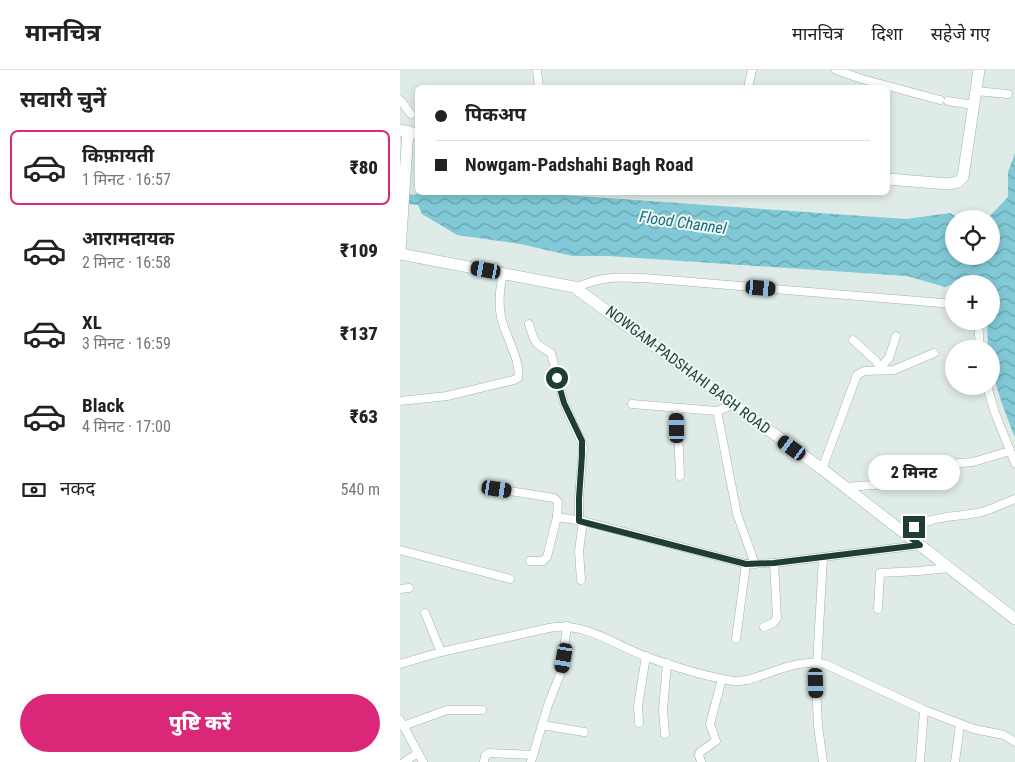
<!DOCTYPE html>
<html lang="hi">
<meta charset="utf-8">
<style>
:root{--surface:#fff;--page:#f2f2f2;--text:#222;--muted:#767676;--line:#e0e0e0;--accent:#db2777}
body{margin:0;font-family:"Roboto Condensed","Noto Sans Devanagari",sans-serif;background:var(--page);color:var(--text);height:100vh;display:flex;flex-direction:column;font-size:19px;white-space:nowrap}
*{box-sizing:border-box;margin:0}
p{font-size:16px;color:var(--muted)}
.icon{flex:none;width:28px;height:28px;fill:none;stroke:currentColor;stroke-width:2;stroke-linecap:round;stroke-linejoin:round}
.map{position:relative;flex:1;overflow:hidden}
.panel{display:flex;flex-direction:column;background:var(--surface);width:400px}
.panel>*{flex:none}
.guide{position:absolute;left:15px;top:15px;width:475px;height:110px;border-radius:8px;box-shadow:0 2px 8px #0003;display:grid;align-content:center;height:110px;padding:0 20px;background:var(--surface)}
.buttons{position:absolute;left:545px;top:140px;display:grid;gap:10px}
.buttons a{display:grid;place-items:center;width:55px;height:55px;border-radius:50%;background:var(--surface);box-shadow:0 2px 8px #0003;font-size:25px}
.end{position:absolute;width:22px;height:22px;margin:-11px;border:6px solid #1e3d34;background:#fff;box-shadow:0 0 0 2px #fff}
.from{border-radius:50%}
.bubble{position:absolute;height:35px;border-radius:18px;background:var(--surface);box-shadow:0 2px 8px #0003;font-size:16px;font-weight:800;line-height:35px;text-align:center}
.car{position:absolute;width:15px;height:30px;margin:-15px -8px;border-radius:6px;box-shadow:0 0 4px 1px #0007;background:linear-gradient(#222 24%,#8ab4d8 0 40%,#222 0 76%,#8ab4d8 0 86%,#222 0)}
.guide b{display:flex;align-items:center;gap:18px;height:48px;font-size:19px}
.guide b+b{border-top:1px solid var(--line)}
.guide i{width:12px;height:12px;background:var(--text)}
ul{padding:0;list-style:none}
li{display:flex;align-items:center;gap:15px;height:75px;margin:0 10px 8px;padding:0 10px;border:2px solid transparent;border-radius:8px}
li div{flex:1}
li b{display:block;font-size:19px}
li em{font-style:normal;font-weight:800}
li.active{border-color:var(--accent)}
li>.icon{width:45px;height:45px;stroke-width:1.5}
h2{padding:0 20px;font-size:22px;line-height:60px}
.pay{display:flex;align-items:center;gap:12px;height:55px;padding:0 20px;font-size:19px}
.pay p{margin-inline-start:auto}
.action{display:flex;gap:10px;margin-top:auto;padding:10px 20px}
.action a{flex:1;height:58px;border-radius:30px;background:var(--accent);color:#fff;font-size:20px;font-weight:800;line-height:58px;text-align:center}
header{display:flex;align-items:center;gap:30px;box-sizing:border-box;height:70px;padding:0 25px;background:var(--surface);border-bottom:1px solid var(--line)}
header strong{font-size:24px}
nav{display:flex;gap:28px;margin-inline-start:auto;font-size:18px}
main{display:flex;flex:1;min-height:0}
.map>svg:first-child{display:block}
</style>
<header>
<strong>मानचित्र</strong>
<nav><a>मानचित्र</a><a>दिशा</a><a>सहेजे गए</a></nav>
</header>
<main>
<section class="panel">
<h2>सवारी चुनें</h2>
<ul>
<li class="active"><svg class="icon" aria-label="car" viewBox="0 0 24 24"><path d="M5 17H2v-5l4-1 3-4h7l3 4 3 1v5h-3M9 17h6M6 11h13"/><circle cx="7" cy="17" r="2"/><circle cx="17" cy="17" r="2"/></svg><div><b>किफ़ायती</b><p>1 मिनट · 16:57</p></div><em>₹80</em></li>
<li><svg class="icon" aria-label="car" viewBox="0 0 24 24"><path d="M5 17H2v-5l4-1 3-4h7l3 4 3 1v5h-3M9 17h6M6 11h13"/><circle cx="7" cy="17" r="2"/><circle cx="17" cy="17" r="2"/></svg><div><b>आरामदायक</b><p>2 मिनट · 16:58</p></div><em>₹109</em></li>
<li><svg class="icon" aria-label="car" viewBox="0 0 24 24"><path d="M5 17H2v-5l4-1 3-4h7l3 4 3 1v5h-3M9 17h6M6 11h13"/><circle cx="7" cy="17" r="2"/><circle cx="17" cy="17" r="2"/></svg><div><b>XL</b><p>3 मिनट · 16:59</p></div><em>₹137</em></li>
<li><svg class="icon" aria-label="car" viewBox="0 0 24 24"><path d="M5 17H2v-5l4-1 3-4h7l3 4 3 1v5h-3M9 17h6M6 11h13"/><circle cx="7" cy="17" r="2"/><circle cx="17" cy="17" r="2"/></svg><div><b>Black</b><p>4 मिनट · 17:00</p></div><em>₹63</em></li>
</ul>
<div class="pay"><svg class="icon" aria-label="cash" viewBox="0 0 24 24"><path d="M3 7h18v10H3z"/><circle cx="12" cy="12" r="2"/></svg>नकद<p>540 m</p></div>
<div class="action"><a>पुष्टि करें</a></div>
</section>
<div class="map">
<svg width="615" height="692" viewBox="0 0 615 692">
<defs>
<pattern id="water-waves" width="16" height="10" patternUnits="userSpaceOnUse" patternTransform="scale(1.25)"><rect width="16" height="10" fill="#81c9d6"/><path d="M0 5q4-4 8 0t8 0" fill="none" stroke="#69a4ae"/></pattern>
</defs>
<rect width="100%" height="100%" fill="#dfebe6"/>
<path fill="url(#water-waves)" d="M 615,83 L 615,367 C 604,340 591,308 591,279 L 588,279 L 587,251 L 591,251 L 591,214 L 577,214 L 563,210 L 545,217 L 507,206 L 208,186 L 173,186 L 120,174 L 57,165 L 22,144 L 18,135 L 0,133 L 0,122 L 14,125 L 21,122 L 122,122 L 506,149 L 550,143 L 560,149 L 554,149 L 554,186 L 591,186 L 591,149 L 587,149 L 608,127 L 608,102 Z"/>
<g fill="none" stroke-linecap="round" stroke-linejoin="round">
<g stroke="#a1b3ad" stroke-width="9">
<g id="street">
<polyline points="137,0 139,18"/>
<polyline points="436,0 462,9 540,30"/>
<polyline points="348,18 352,0"/>
<polyline points="575,21 608,24"/>
<polyline points="0,30 11,44"/>
<polyline points="548,31 573,35"/>
<path d="M 174,217 C 185,215 194,210 204,209 C 217,206 231,208 244,208 L 554,234"/>
<polyline points="578,251 580,279"/>
<path d="M 129,254 C 135,274 134,273 151,283 L 164,333 L 181,371 L 183,377 L 179,428 L 179,451"/>
<polyline points="453,270 476,291 482,300"/>
<polyline points="481,297 489,288 496,266"/>
<polyline points="587,316 595,343 615,393"/>
<path d="M 0,331 L 47,326 L 114,310 L 118,308 C 122,293 104,263 101,247 C 98,232 100,217 103,203"/>
<polyline points="232,334 317,341 333,335"/>
<polyline points="277,338 280,406"/>
<polyline points="317,341 337,444 355,494"/>
<polyline points="494,398 573,392 610,381"/>
<polyline points="422,399 457,305 464,301 494,300 534,283"/>
<polyline points="445,417 544,410"/>
<polyline points="97,419 154,428 158,432 157,447 183,451 346,494 374,493 520,475"/>
<path d="M 506,464 C 529,444 554,448 582,442 C 593,439 604,433 615,429"/>
<polyline points="0,480 110,509"/>
<polyline points="130,491 143,491 147,487 157,447"/>
<polyline points="181,510 179,481 183,451"/>
<polyline points="0,519 9,518"/>
<polyline points="478,539 480,503 519,501 549,498"/>
<polyline points="25,543 41,582"/>
<polyline points="364,557 373,553 377,548 374,493"/>
<polyline points="336,569 346,494"/>
<path d="M 0,594 L 41,582 L 149,558 C 184,551 215,575 247,587 C 275,597 304,606 333,611 C 343,612 351,609 360,606 C 381,599 403,589 425,594 L 524,640 L 574,659 L 604,665 L 615,672"/>
<polyline points="0,650 23,692"/>
<polyline points="239,653 238,636 246,586"/>
<polyline points="142,655 184,662"/>
<polyline points="3,656 47,640 82,640"/>
<polyline points="265,664 263,640 267,593"/>
<polyline points="4,692 18,683"/>
<polyline points="84,692 85,686 89,683 133,685"/>
<polyline points="131,692 148,635 161,602 167,556"/>
<polyline points="301,692 299,685 300,682 316,671 310,654 322,609"/>
<polyline points="423,692 418,656 416,613 423,487"/>
<polyline points="520,692 524,640"/>
<polyline points="555,692 560,655"/>
</g>
</g>
<g stroke="#9cb8ae" stroke-width="12">
<g id="secondary">
<polyline points="0,60 18,64"/>
<polyline points="488,109 548,114 558,112 563,107 579,0"/>
<polyline points="0,180 8,61"/>
<polyline points="0,184 174,217 422,399 615,549"/>
</g>
</g>
<use href="#street" stroke="#fff" stroke-width="8"/>
<use href="#secondary" stroke="#fff" stroke-width="11"/>
</g>
<g fill="none" stroke-linecap="round" stroke-linejoin="round">
<polyline stroke="#1e3d34" stroke-width="6" points="157,308 164,333 182,371 182,385 179,428 179,451 346,494 374,493 520,475 506,464 514,457"/>
</g>
<g text-anchor="middle" stroke-width="4" stroke-linejoin="round" paint-order="stroke">
<g font-size="15" fill="#1e3d34" stroke="#eff8f3">
<text transform="translate(288 300) rotate(37)" y="5">NOWGAM-PADSHAHI BAGH ROAD</text>
</g>
<g font-size="16" font-style="italic" fill="#146c7d" stroke="#eff8f3">
<text transform="translate(283 152) rotate(8)" y="6">Flood Channel</text>
</g>
</g>
</svg>
<div class="buttons">
<a><svg class="icon" aria-label="locate" viewBox="0 0 24 24"><circle cx="12" cy="12" r="6"/><path d="M12 2v4M12 18v4M2 12h4M18 12h4"/></svg></a>
<a>+</a>
<a>−</a>
</div>
<i class="end from" style="left:157px;top:308px"></i>
<i class="end" style="left:514px;top:457px"></i>
<div class="bubble" style="left:468px;top:385px;width:92px">2 मिनट</div>
<i class="car" style="left:86px;top:200px;rotate:280deg"></i>
<i class="car" style="left:361px;top:218px;rotate:95deg"></i>
<i class="car" style="left:277px;top:358px;rotate:359deg"></i>
<i class="car" style="left:392px;top:378px;rotate:306deg"></i>
<i class="car" style="left:97px;top:419px;rotate:99deg"></i>
<i class="car" style="left:164px;top:588px;rotate:190deg"></i>
<i class="car" style="left:416px;top:613px;rotate:178deg"></i>
<div class="guide">
<b><i class="from"></i>पिकअप</b>
<b><i></i>Nowgam-Padshahi Bagh Road</b>
</div>
</div>
</main>
